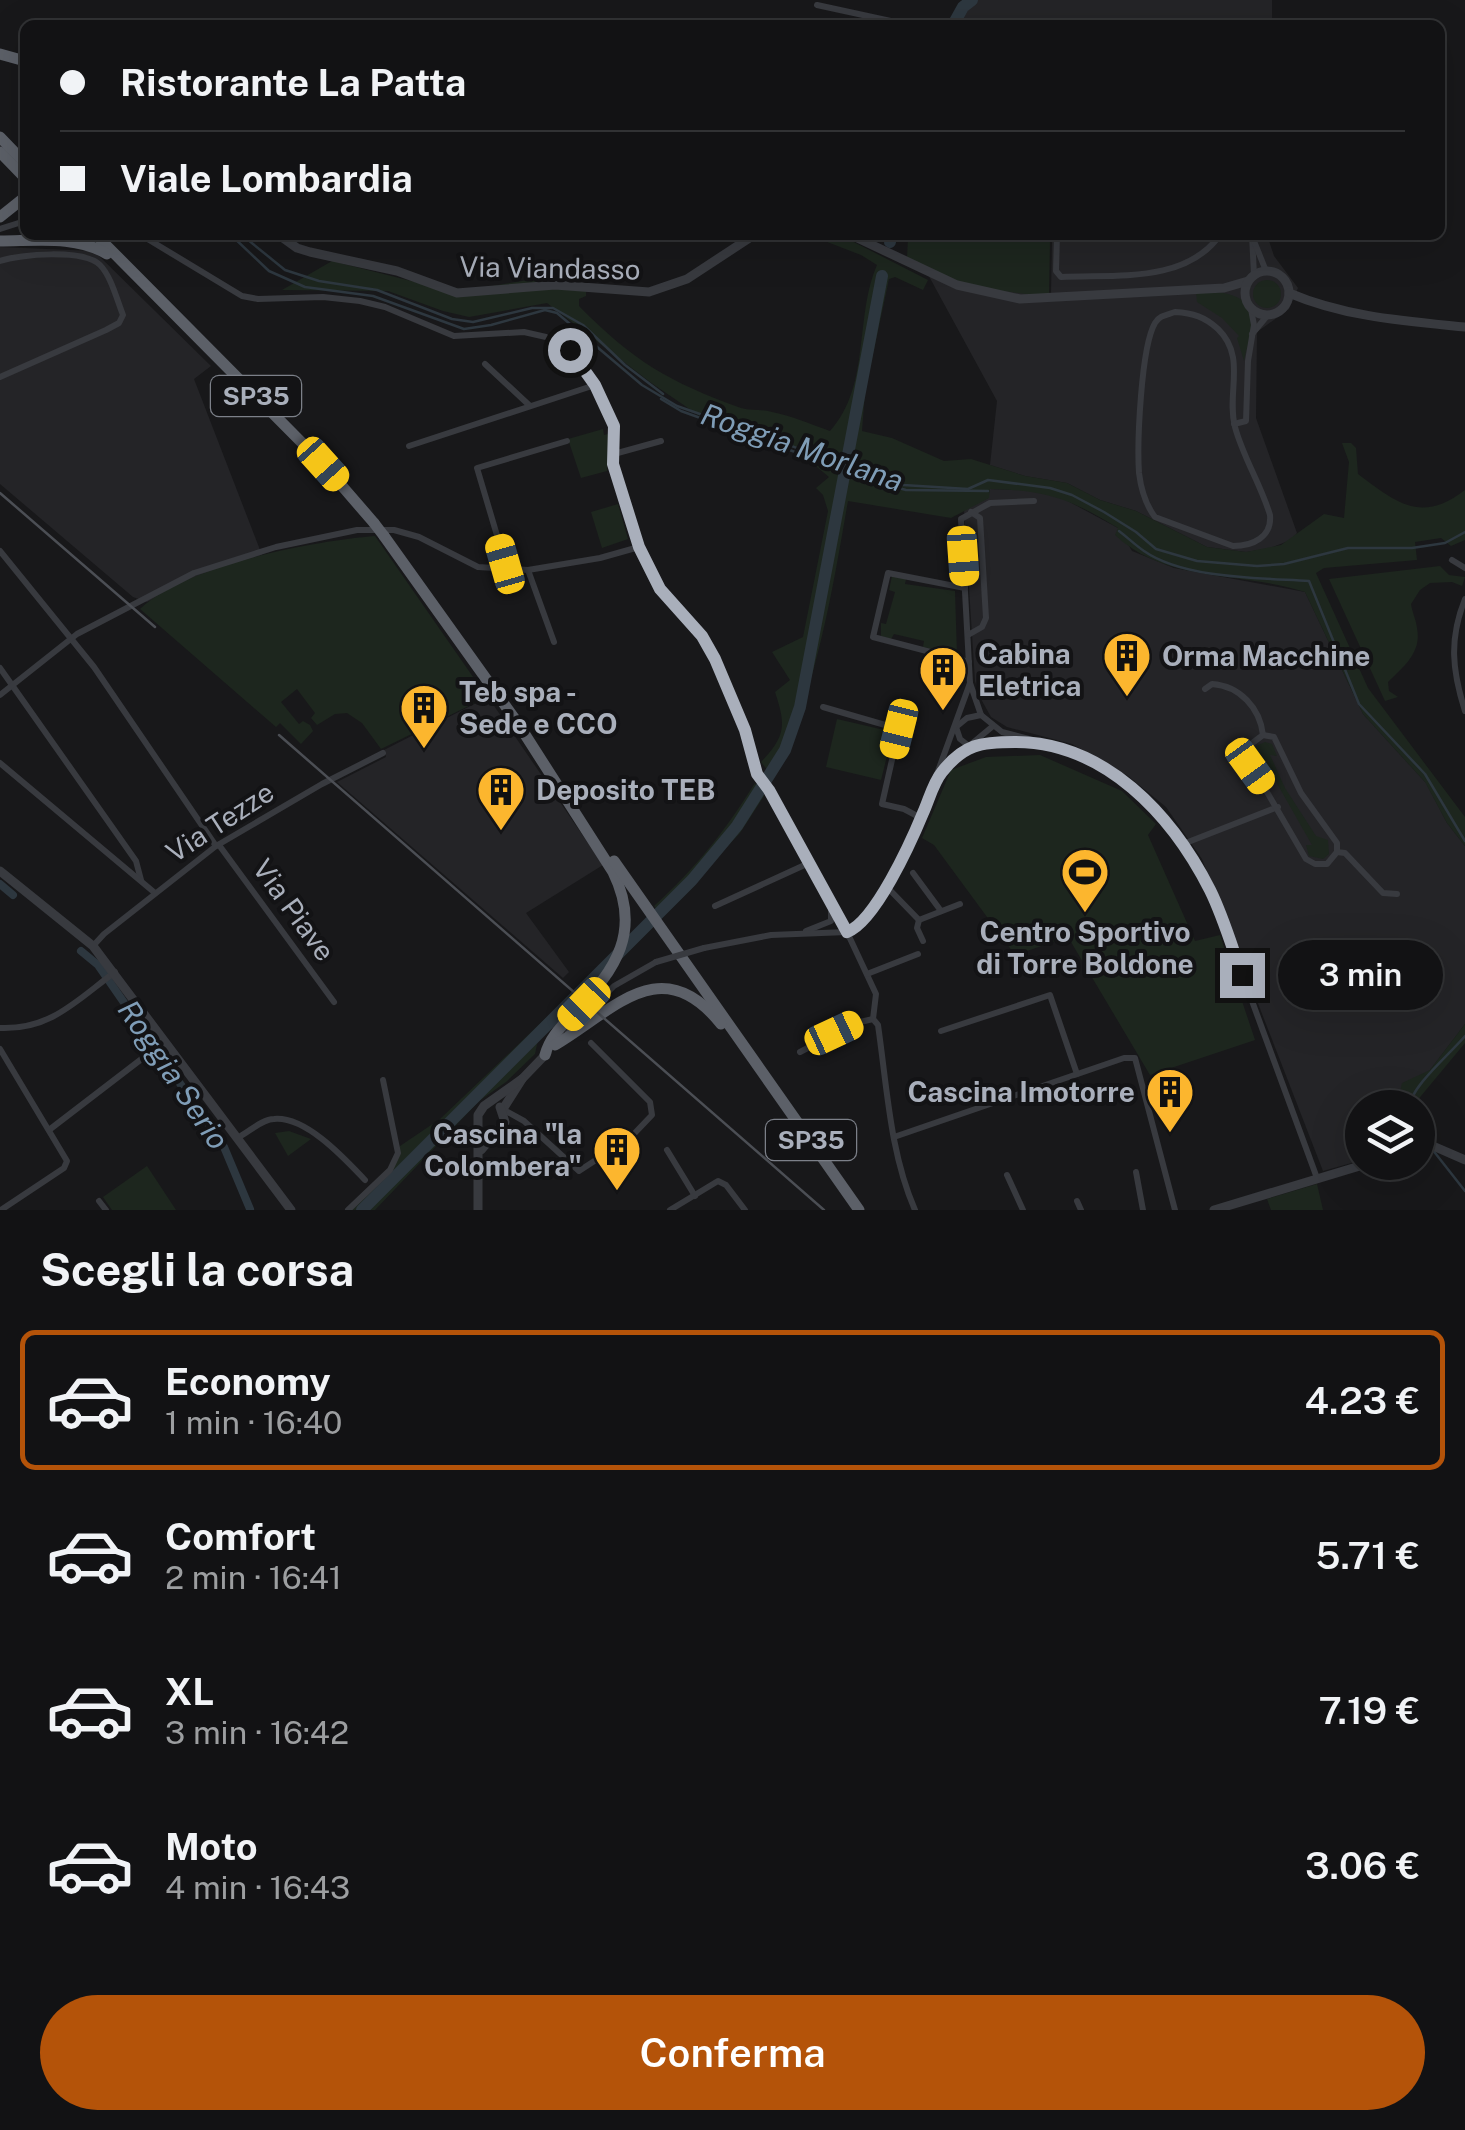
<!DOCTYPE html>
<html lang="it">
<meta charset="utf-8">
<style>
:root{--surface:#121214;--page:#1f2022;--text:#f1f3f6;--muted:#9c9ea0;--line:#313234;--accent:#b45309}
body{margin:0;font-family:"Public Sans",sans-serif;background:var(--page);color:var(--text);height:100vh;display:flex;flex-direction:column;font-size:38px;white-space:nowrap}
*{box-sizing:border-box;margin:0}
p{font-size:32px;color:var(--muted)}
.icon{flex:none;width:55px;height:55px;fill:none;stroke:currentColor;stroke-width:2;stroke-linecap:round;stroke-linejoin:round}
.map{position:relative;height:1210px;overflow:hidden}
.side{display:flex;flex-direction:column;background:var(--surface);flex:1}
.side>*{flex:none}
.top-card{position:absolute;left:20px;top:20px;width:1425px;height:220px;border-radius:15px;box-shadow:0 10px 40px #0002,0 0 0 2px var(--line);display:grid;align-content:center;height:220px;padding:0 40px;background:var(--surface)}
.tools{position:absolute;left:1345px;top:1090px;display:grid;gap:20px}
.tools a{display:grid;place-items:center;width:90px;height:90px;border-radius:50%;background:var(--surface);box-shadow:0 10px 40px #0002,0 0 0 2px var(--line);font-size:50px}
.end{position:absolute;width:45px;height:45px;margin:-22px;border:12px solid #a9afbb;background:#111;box-shadow:0 0 0 5px #111}
.from{border-radius:50%}
.bubble{position:absolute;height:70px;border-radius:35px;background:var(--surface);box-shadow:0 10px 40px #0002,0 0 0 2px var(--line);font-size:32px;font-weight:600;line-height:70px;text-align:center}
.car{position:absolute;width:30px;height:60px;margin:-30px -15px;border-radius:12px;box-shadow:0 0 8px 2px #0007;background:linear-gradient(#f5c518 24%,#345 0 40%,#f5c518 0 76%,#345 0 86%,#f5c518 0)}
.top-card b{display:flex;align-items:center;gap:35px;height:95px;font-size:38px}
.top-card b+b{border-top:2px solid var(--line)}
.top-card i{width:25px;height:25px;background:var(--text)}
ul{padding:0;list-style:none}
li{display:flex;align-items:center;gap:30px;height:140px;margin:0 20px 15px;padding:0 20px;border:5px solid transparent;border-radius:15px}
li div{flex:1}
li b{display:block;font-size:38px}
li em{font-style:normal;font-weight:600}
li.selected{border-color:var(--accent)}
li>.icon{width:90px;height:90px;stroke-width:1.5}
h2{padding:0 40px;font-size:45px;line-height:120px}
.primary-button{display:flex;gap:20px;margin-top:auto;padding:20px 40px}
.primary-button a{flex:1;height:115px;border-radius:60px;background:var(--accent);color:#fff;font-size:40px;font-weight:600;line-height:115px;text-align:center}
.map>svg:first-child{display:block}
</style>
<div class="map">
<svg width="1465" height="1210" viewBox="0 0 1465 1210">
<rect width="100%" height="100%" fill="#18181a"/>
<g fill="#242427">
<polygon points="967,0 1272,0 1272,25 951,25"/>
<polygon points="961,235 1267,235 1274,256 1298,288 1289,309 1257,332 1256,418 1297,533 1291,540 1270,548 1246,552 1207,547 1136,511 1100,500 1067,483 1025,476 990,465 997,401 925,269 988,288 1051,293 1052,241"/>
<polygon points="0,247 94,251 211,366 194,379 262,555 194,578 147,602 133,597 0,484"/>
<polygon points="990,489 1030,490 1064,499 1118,528 1132,551 1174,568 1305,592 1363,714 1426,783 1447,823 1465,846 1465,1024 1430,1070 1399,1096 1402,1107 1362,1108 1362,1160 1323,1171 1202,859 1166,807 1128,776 1072,744 1007,727 991,717 981,699 975,681 964,510 988,498"/>
<polygon points="488,697 603,865 526,913 569,972 563,978 337,782 386,757 384,750"/>
</g>
<g fill="#1d261e">
<path d="M 809,235 L 844,237 L 928,280 L 923,290 L 895,277 L 889,279 L 865,392 L 862,431 L 892,438 L 944,461 L 971,459 L 1025,476 L 1067,483 L 1100,500 L 1136,511 L 1207,547 L 1246,552 L 1281,545 L 1324,514 L 1344,518 L 1349,462 L 1342,443 L 1351,443 L 1356,448 L 1358,474 C 1397,503 1421,524 1465,490 L 1465,540 L 1451,546 L 1441,538 L 1415,542 L 1417,560 L 1324,568 L 1316,573 L 1368,688 L 1465,817 L 1465,846 L 1447,823 L 1425,782 L 1363,714 L 1305,592 C 1242,571 1167,584 1115,535 L 1118,528 C 1071,499 1046,490 990,489 L 989,498 L 951,518 L 848,501 C 832,593 816,693 773,777 L 761,762 C 786,736 786,725 775,692 L 790,680 L 772,652 L 803,637 L 828,511 L 823,495 L 816,488 L 829,477 L 793,447 L 707,421 L 650,382 L 547,303 L 469,317 L 443,311 L 388,291 L 282,290 L 332,261 L 419,283 L 468,290 L 540,278 L 586,289 L 586,296 L 579,299 L 579,306 C 633,361 669,382 741,408 C 751,411 762,409 772,412 C 793,416 810,424 830,431 C 871,386 854,318 877,265 L 861,255 Z"/>
<polygon points="908,235 983,235 1050,241 1049,297 965,286 907,260"/>
<circle cx="1267" cy="294" r="14"/>
<path d="M 1196,290 C 1216,291 1255,293 1253,322 C 1252,334 1246,349 1244,361 L 1237,338 L 1239,336 L 1222,318 L 1197,302 Z"/>
<polygon points="603,429 604,435 608,434 607,471 581,478 568,439"/>
<polygon points="618,504 628,539 602,548 591,512"/>
<path d="M 375,536 L 487,697 L 381,749 L 362,723 L 347,713 L 335,714 L 317,725 L 311,718 L 315,713 L 297,689 L 281,702 L 299,724 L 303,721 L 310,725 L 313,731 L 301,744 L 280,723 L 276,727 L 140,609 C 186,565 313,541 375,536 Z"/>
<path d="M 1440,566 L 1449,575 L 1465,577 L 1462,586 L 1452,582 L 1430,583 L 1420,590 L 1411,604 C 1412,612 1416,619 1417,628 C 1422,653 1403,667 1388,682 L 1389,691 L 1398,697 L 1385,701 L 1329,579 Z"/>
<polygon points="892,576 906,579 905,584 955,591 957,655 923,647 924,641 894,634 891,639 881,636 881,623 886,624 895,592 889,590"/>
<polygon points="837,719 893,732 881,780 826,767"/>
<polygon points="1265,742 1272,744 1277,756 1270,755 1285,788 1316,836 1328,840 1329,854 1323,859 1309,856 1306,845 1312,845 1267,766 1253,762 1254,747"/>
<polygon points="1040,755 1122,791 1156,824 1148,835 1195,941 1220,935 1255,1040 1150,1075 1068,937 1015,955 934,845 922,838 951,770 986,757"/>
<path d="M 755,783 L 764,796 L 740,833 L 662,916 L 654,906 C 696,868 725,831 755,783 Z"/>
<polygon points="570,995 576,1000 538,1040 535,1054 506,1082 479,1101 375,1210 350,1210 393,1167 400,1146 440,1119"/>
<polygon points="1465,1024 1465,1043 1416,1102 1417,1107 1402,1107 1399,1096 1402,1083 1430,1070"/>
<polygon points="289,1131 311,1139 288,1156 275,1133"/>
<polygon points="147,1166 176,1210 112,1210 103,1197"/>
<polygon points="1317,1184 1323,1210 1271,1210 1267,1199"/>
</g>
<g fill="none" stroke-linecap="round" stroke-linejoin="round">
<g stroke="#2d373f" stroke-width="2.5">
<polyline points="231,235 269,271 305,287 373,296 464,329 491,325 545,310 557,313 642,385 677,406 903,485 968,489 988,480 1050,488 1072,495 1104,512 1136,532 1156,549 1197,561 1257,566 1284,564 1348,548 1412,548 1445,543 1465,532"/>
<polyline points="242,235 285,270 319,281 377,290 452,319 473,322 532,308 553,308 583,325 625,365 663,394"/>
<polyline points="661,399 681,411 884,484 906,490 988,491"/>
<path d="M 1119,531 C 1127,537 1135,545 1144,551 C 1184,579 1261,578 1309,581 L 1359,704 L 1425,774 L 1465,841"/>
<path d="M 1409,1108 C 1410,1087 1450,1054 1465,1036"/>
<polyline points="1418,1126 1428,1143"/>
<polyline points="1432,1149 1465,1191"/>
</g>
<g stroke="#2d373f" stroke-width="8">
<polyline points="0,884 13,895"/>
<polyline points="81,951 98,965 224,1147 250,1209"/>
</g>
<g stroke="#2d373f" stroke-width="12">
<polyline points="953,25 963,7 972,0"/>
<polyline points="890,242 891,235"/>
<polyline points="362,1210 692,880 737,826 785,750 800,707 882,276"/>
</g>
<g stroke="#383a3f" stroke-width="6">
<polyline points="817,5 909,25"/>
<polyline points="0,229 25,221"/>
<path d="M 141,235 L 242,296 L 258,299 L 323,297 L 360,301 L 385,307 L 454,336 L 524,332 L 546,337 L 576,355 L 595,385 L 614,425 L 613,464 L 639,547 L 660,589 L 702,637 L 715,659 L 745,730 L 757,774 L 769,789 L 847,932 L 876,994 L 873,1019 L 878,1025 C 887,1087 890,1153 915,1210"/>
<path d="M 1057,235 L 1056,271 L 1061,277 C 1115,274 1185,284 1220,235"/>
<polyline points="1252,235 1254,275"/>
<polyline points="1254,241 1266,271"/>
<path d="M 0,261 C 20,254 84,249 100,265 C 111,276 117,300 123,315 L 119,323 L 106,330 L 0,377"/>
<path d="M 1175,312 C 1193,313 1205,317 1218,329 C 1247,357 1226,393 1235,427 C 1243,457 1261,485 1270,515 C 1272,537 1253,546 1233,546 L 1155,517 C 1145,504 1141,489 1139,473 C 1137,443 1141,347 1155,323 C 1160,315 1167,315 1175,312 Z"/>
<polyline points="1252,334 1267,316"/>
<polyline points="485,364 529,405"/>
<polyline points="1234,424 1246,421 1248,361 1254,325 1251,309"/>
<polyline points="409,446 595,385"/>
<polyline points="614,454 661,441"/>
<polyline points="1034,501 990,503 961,519 970,683 981,715 1002,732 1063,748 1124,780 1147,801 1183,844 1212,892 1317,1178"/>
<polyline points="0,551 94,667 216,846"/>
<polyline points="1452,560 1465,568"/>
<polyline points="507,569 477,468 567,441"/>
<polyline points="528,570 554,642"/>
<polyline points="965,588 888,573 873,637 969,662"/>
<path d="M 1465,599 C 1449,639 1452,670 1465,711"/>
<polyline points="968,635 982,627 986,618 980,518 971,512"/>
<polyline points="0,668 136,861 141,880"/>
<path d="M 1205,689 L 1212,684 C 1240,686 1260,708 1263,735"/>
<polyline points="0,695 77,634 194,573 276,547 357,530 394,530 419,537 478,567 528,570 600,558 639,547"/>
<polyline points="823,707 899,729 882,804 904,809 921,818"/>
<polyline points="981,715 967,718 956,727 960,739 969,746 993,726"/>
<polyline points="0,763 155,893"/>
<polyline points="942,771 969,746 1029,743"/>
<polyline points="1183,844 1278,807"/>
<polyline points="219,845 334,1002"/>
<polyline points="1337,852 1327,864 1315,864 1306,859 1246,756 1251,744 1263,735 1274,737 1301,793 1337,843 1337,852 1345,853 1383,893 1397,894"/>
<polyline points="913,873 941,911"/>
<polyline points="886,886 919,920 960,904"/>
<polyline points="715,906 809,863"/>
<polyline points="919,920 917,928 923,941"/>
<polyline points="806,931 831,921 831,906"/>
<polyline points="93,946 104,934 216,846 322,784 383,753"/>
<polyline points="704,948 771,935 847,932 862,924 876,905 921,818 970,683"/>
<polyline points="867,974 918,954"/>
<path d="M 0,1028 C 51,1030 77,1000 115,972"/>
<polyline points="941,1031 1050,995 1077,1074"/>
<polyline points="568,1032 614,986 656,962"/>
<polyline points="0,1049 67,1161 64,1168 1,1210"/>
<polyline points="800,1052 856,1023 873,1019"/>
<polyline points="504,1110 524,1121 579,1171 631,1137 652,1115 650,1102 591,1043"/>
<polyline points="49,1130 165,1041"/>
<path d="M 239,1137 C 249,1132 262,1119 274,1119 C 306,1116 345,1159 365,1180"/>
<polyline points="894,1137 1124,1058 1135,1058 1175,1210"/>
<polyline points="667,1150 695,1196"/>
<polyline points="1136,1172 1143,1210"/>
<polyline points="1007,1175 1023,1210"/>
<polyline points="99,1201 106,1210"/>
<polyline points="1077,1201 1081,1210"/>
<polyline points="348,1210 390,1170 398,1153 383,1080"/>
<polyline points="670,1210 718,1181 726,1185 745,1210"/>
</g>
<g stroke="#383a3f" stroke-width="9">
<polyline points="279,235 297,248 310,252 397,271 457,293 555,285 649,292 687,279 754,235"/>
<polyline points="851,235 957,285 1020,299 1224,288 1248,281"/>
<circle cx="1267" cy="293" r="22"/>
<path d="M 1289,293 C 1345,317 1405,321 1465,327"/>
<polyline points="0,871 93,946 291,1210"/>
<polyline points="503,1109 522,1079 547,1053"/>
<polyline points="481,1150 505,1122 500,1107"/>
<polyline points="1418,1150 1433,1146 1465,1160"/>
<polyline points="478,1210 478,1115 484,1106 522,1079"/>
<polyline points="1214,1210 1373,1162"/>
</g>
<g stroke="#5c6068" stroke-width="11">
<polyline points="0,54 25,61"/>
<polyline points="0,152 25,178"/>
<polyline points="0,217 25,197"/>
<polyline points="96,235 323,464 374,523"/>
<path d="M 0,241 C 35,241 76,235 107,254"/>
<path d="M 384,536 L 517,722 L 613,872 C 642,931 616,969 576,1011 C 563,1025 550,1036 545,1055"/>
<polyline points="614,861 859,1210"/>
<path d="M 555,1045 C 613,1011 661,949 721,1024"/>
</g>
<g stroke="#4b4e54" stroke-width="2.5">
<polyline points="0,493 155,627"/>
<polyline points="279,735 824,1210"/>
</g>
<polyline stroke="#383a3f" stroke-width="6" points="656,962 704,948"/>
<g stroke="#5c6068" stroke-width="11">
<polyline points="0,137 25,163"/>
<polyline points="374,523 384,536"/>
</g>
</g>
<g fill="none" stroke-linecap="round" stroke-linejoin="round">
<path stroke="#a9afbb" stroke-width="12" d="M 570,350 L 595,385 L 614,426 L 613,464 L 639,547 L 660,589 L 702,636 L 715,659 L 745,730 L 757,774 L 769,790 L 847,932 C 875,922 911,842 923,813 C 929,800 933,783 942,772 C 964,744 981,742 1015,742 C 1105,742 1172,815 1210,890 C 1223,916 1232,947 1242,975"/>
</g>
<defs>
<g id="building-pin" transform="scale(2.5)"><path d="M0 17L-7.5 6A9.5 9.5 0 1 1 7.5 6Z" fill="#fcb62e" stroke="#131315"/><path d="M-4-6H4V6H1V3H-1V6H-4ZM-2.5-4.3h1.7v1.8h-1.7ZM.8-4.3h1.7v1.8H.8ZM-2.5-1h1.7V.8h-1.7ZM.8-1h1.7V.8H.8Z" fill="#111"/></g>
<g id="stadium-pin" transform="scale(2.5)"><path d="M0 17L-7.5 6A9.5 9.5 0 1 1 7.5 6Z" fill="#fcb62e" stroke="#131315"/><path d="M0-5a6.5 5 0 1 0 0 10a6.5 5 0 1 0 0-10ZM-3.5-1.8h7v3.6h-7Z" fill="#111"/></g>
</defs>
<g fill-rule="evenodd">
<use href="#building-pin" x="1127" y="656"/>
<use href="#building-pin" x="943" y="670"/>
<use href="#building-pin" x="424" y="708"/>
<use href="#building-pin" x="501" y="790"/>
<use href="#stadium-pin" x="1085" y="872"/>
<use href="#building-pin" x="1170" y="1092"/>
<use href="#building-pin" x="617" y="1150"/>
</g>
<g text-anchor="middle" stroke-width="8" stroke-linejoin="round" paint-order="stroke">
<g fill="#131315" stroke="#7c8089" stroke-width="2.5">
<rect x="211" y="376" width="90" height="40" rx="8"/>
<rect x="766" y="1120" width="90" height="40" rx="8"/>
</g>
<g font-size="25" font-weight="bold" fill="#a9afbb">
<text x="256" y="405">SP35</text>
<text x="811" y="1149">SP35</text>
</g>
<g font-size="28" fill="#a9afbb" stroke="#131315">
<text transform="translate(550 268) rotate(1)" y="10">Via Viandasso</text>
<text transform="translate(220 822) rotate(-33)" y="10">Via Tezze</text>
<text transform="translate(294 910) rotate(54)" y="10">Via Piave</text>
</g>
<g font-size="28" font-weight="bold" fill="#a9afbb" stroke="#131315" text-anchor="start">
<text x="978" y="664">Cabina<tspan x="978" dy="32">Eletrica</tspan></text>
<text x="1162" y="666">Orma Macchine</text>
<text x="459" y="702">Teb spa -<tspan x="459" dy="32">Sede e CCO</tspan></text>
<text x="536" y="800">Deposito TEB</text>
<text x="1085" y="942" text-anchor="middle">Centro Sportivo<tspan x="1085" dy="32">di Torre Boldone</tspan></text>
<text x="1135" y="1102" text-anchor="end">Cascina Imotorre</text>
<text x="582" y="1144" text-anchor="end">Cascina "la<tspan x="582" dy="32">Colombera"</tspan></text>
</g>
<g font-size="30" font-style="italic" fill="#7f9db7" stroke="#131315">
<text transform="translate(802 448) rotate(19)" y="10">Roggia Morlana</text>
<text transform="translate(173 1075) rotate(56)" y="10">Roggia Serio</text>
</g>
</g>
</svg>
<div class="tools">
<a><svg class="icon" aria-label="layers" viewBox="0 0 24 24"><path d="M12 4l9 5-9 5-9-5zM3 14l9 5 9-5"/></svg></a>
</div>
<i class="end from" style="left:570px;top:350px"></i>
<i class="end" style="left:1242px;top:975px"></i>
<div class="bubble" style="left:1278px;top:940px;width:165px">3 min</div>
<i class="car" style="left:323px;top:464px;rotate:138deg"></i>
<i class="car" style="left:963px;top:556px;rotate:176deg"></i>
<i class="car" style="left:505px;top:564px;rotate:344deg"></i>
<i class="car" style="left:899px;top:729px;rotate:194deg"></i>
<i class="car" style="left:1250px;top:766px;rotate:144deg"></i>
<i class="car" style="left:584px;top:1004px;rotate:224deg"></i>
<i class="car" style="left:834px;top:1033px;rotate:65deg"></i>
<div class="top-card">
<b><i class="from"></i>Ristorante La Patta</b>
<b><i></i>Viale Lombardia</b>
</div>
</div>
<section class="side">
<h2>Scegli la corsa</h2>
<ul>
<li class="selected"><svg class="icon" aria-label="car" viewBox="0 0 24 24"><path d="M5 17H2v-5l4-1 3-4h7l3 4 3 1v5h-3M9 17h6M6 11h13"/><circle cx="7" cy="17" r="2"/><circle cx="17" cy="17" r="2"/></svg><div><b>Economy</b><p>1 min · 16:40</p></div><em>4.23 €</em></li>
<li><svg class="icon" aria-label="car" viewBox="0 0 24 24"><path d="M5 17H2v-5l4-1 3-4h7l3 4 3 1v5h-3M9 17h6M6 11h13"/><circle cx="7" cy="17" r="2"/><circle cx="17" cy="17" r="2"/></svg><div><b>Comfort</b><p>2 min · 16:41</p></div><em>5.71 €</em></li>
<li><svg class="icon" aria-label="car" viewBox="0 0 24 24"><path d="M5 17H2v-5l4-1 3-4h7l3 4 3 1v5h-3M9 17h6M6 11h13"/><circle cx="7" cy="17" r="2"/><circle cx="17" cy="17" r="2"/></svg><div><b>XL</b><p>3 min · 16:42</p></div><em>7.19 €</em></li>
<li><svg class="icon" aria-label="car" viewBox="0 0 24 24"><path d="M5 17H2v-5l4-1 3-4h7l3 4 3 1v5h-3M9 17h6M6 11h13"/><circle cx="7" cy="17" r="2"/><circle cx="17" cy="17" r="2"/></svg><div><b>Moto</b><p>4 min · 16:43</p></div><em>3.06 €</em></li>
</ul>
<div class="primary-button"><a>Conferma</a></div>
</section>
